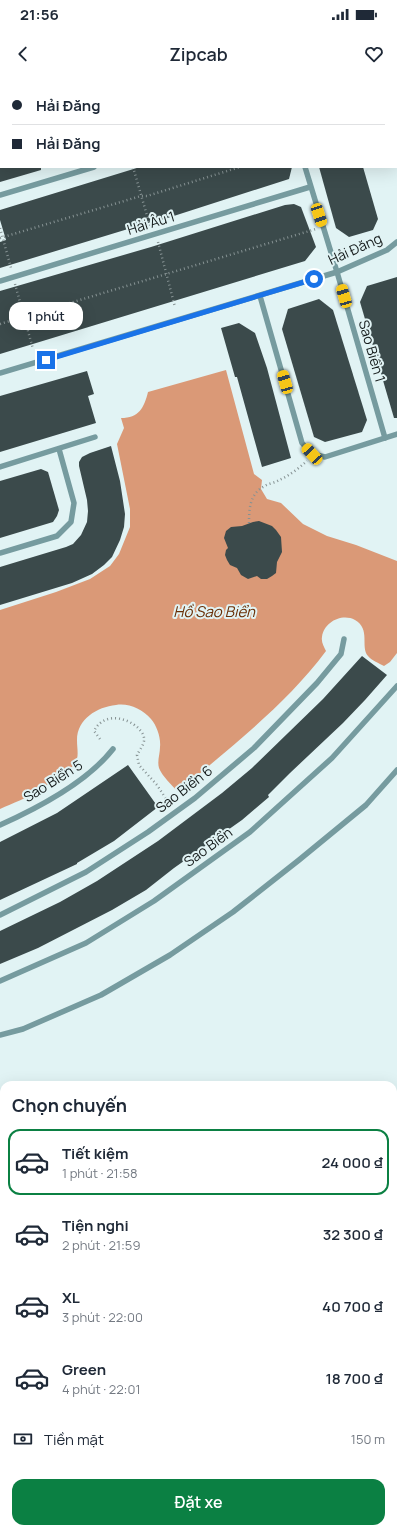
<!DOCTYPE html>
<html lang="vi">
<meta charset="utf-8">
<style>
:root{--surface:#fff;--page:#f2f2f3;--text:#1f2937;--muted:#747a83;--line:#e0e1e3;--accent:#0b8043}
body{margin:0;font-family:Manrope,sans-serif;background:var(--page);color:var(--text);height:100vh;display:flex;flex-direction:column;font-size:15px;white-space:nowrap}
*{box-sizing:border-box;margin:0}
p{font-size:13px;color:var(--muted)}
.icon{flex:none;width:22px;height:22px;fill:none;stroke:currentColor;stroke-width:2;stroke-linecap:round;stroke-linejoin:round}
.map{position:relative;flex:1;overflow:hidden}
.details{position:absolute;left:0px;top:1001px;width:397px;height:452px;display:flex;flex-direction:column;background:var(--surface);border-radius:12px 12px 0 0;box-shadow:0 4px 16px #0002}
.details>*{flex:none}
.guide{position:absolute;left:0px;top:0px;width:397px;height:88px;box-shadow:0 4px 16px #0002;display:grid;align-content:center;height:88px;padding:0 12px;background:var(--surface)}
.end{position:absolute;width:18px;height:18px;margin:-9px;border:5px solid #1a73e8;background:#fff;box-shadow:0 0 0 2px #fff}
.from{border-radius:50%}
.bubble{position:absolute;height:28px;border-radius:12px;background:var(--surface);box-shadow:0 4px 16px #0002;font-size:13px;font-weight:600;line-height:28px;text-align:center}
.car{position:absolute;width:12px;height:24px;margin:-12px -6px;border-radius:5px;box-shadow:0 0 3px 1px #0007;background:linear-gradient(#f5c518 24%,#345 0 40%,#f5c518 0 76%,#345 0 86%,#f5c518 0)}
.guide b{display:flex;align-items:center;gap:14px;height:38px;font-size:15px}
.guide b+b{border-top:1px solid var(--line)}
.guide i{width:10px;height:10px;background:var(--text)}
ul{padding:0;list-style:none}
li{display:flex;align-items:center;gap:12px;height:66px;margin:0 8px 6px;padding:0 4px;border:2px solid transparent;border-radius:12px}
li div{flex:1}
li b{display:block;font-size:15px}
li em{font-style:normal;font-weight:600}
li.active{border-color:var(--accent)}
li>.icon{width:36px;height:36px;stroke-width:1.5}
h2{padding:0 12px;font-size:18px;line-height:48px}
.pay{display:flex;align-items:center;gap:10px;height:44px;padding:0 12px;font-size:15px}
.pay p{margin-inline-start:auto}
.primary-button{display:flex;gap:8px;margin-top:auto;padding:8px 12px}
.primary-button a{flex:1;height:46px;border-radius:12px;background:var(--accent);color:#fff;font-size:16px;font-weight:600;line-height:46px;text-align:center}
.status{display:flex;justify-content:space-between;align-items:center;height:28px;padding:0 20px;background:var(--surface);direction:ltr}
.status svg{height:11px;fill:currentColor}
header{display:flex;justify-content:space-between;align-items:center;height:52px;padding:0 12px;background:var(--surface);font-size:18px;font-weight:600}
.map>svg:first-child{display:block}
</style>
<div class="status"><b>21:56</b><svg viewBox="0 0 49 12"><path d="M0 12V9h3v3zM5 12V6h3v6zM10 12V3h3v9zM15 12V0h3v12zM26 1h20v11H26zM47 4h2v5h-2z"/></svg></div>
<header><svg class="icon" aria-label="back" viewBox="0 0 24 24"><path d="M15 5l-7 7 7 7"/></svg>Zipcab<svg class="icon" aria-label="heart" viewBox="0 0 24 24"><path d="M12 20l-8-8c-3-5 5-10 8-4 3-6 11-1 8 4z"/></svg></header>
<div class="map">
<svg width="397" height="1453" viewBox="0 0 397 1453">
<rect width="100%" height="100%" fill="#e1f3f4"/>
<g fill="#da9977">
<path d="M 226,290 L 254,394 L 262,400 L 261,409 L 267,419 L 281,423 L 303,444 L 327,456 L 356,465 L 397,481 L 397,573 L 390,582 L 384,586 C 379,583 372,581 368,576 C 360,567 371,549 355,540 C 342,533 324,542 322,557 C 321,562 324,567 326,571 C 285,626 229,668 178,712 C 172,705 162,696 159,688 C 157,681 160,674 160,667 C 161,658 157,646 151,639 C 142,629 129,623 116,625 C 97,627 77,639 77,660 C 77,671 80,678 73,686 C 69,690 63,694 58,697 C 52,702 45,707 38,711 C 27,718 13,723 0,729 L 0,530 L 56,512 L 90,499 L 110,486 L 119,474 L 130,447 L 130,429 L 117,364 L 124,348 L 121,338 C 139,338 144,328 148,312 Z"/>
<polygon points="397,1067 397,1267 393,1270 393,1073"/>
<polygon points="4,1301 4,1414 0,1414 0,1303"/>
</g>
<g fill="#3b4a4b">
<polygon points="0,87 41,87 41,90 0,102"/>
<polygon points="140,87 292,87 289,99 152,143 151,142 0,188 0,162 6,160 0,140 0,130"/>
<polygon points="319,87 363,87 378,139 373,150 349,157 336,148"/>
<polygon points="294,124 301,127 316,167 305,181 0,274 0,211 151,167 285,125"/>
<polygon points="397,197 397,338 394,338 360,222 367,206"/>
<polygon points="319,219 333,230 367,340 362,352 325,362 314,357 282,249 288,229"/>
<polygon points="239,243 255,253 267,288 291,378 262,387 237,297 235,297 221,248"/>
<polygon points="87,291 94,314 88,316 96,343 0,372 0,316"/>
<polygon points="111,366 120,401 125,434 124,447 120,460 112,477 104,485 92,494 72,503 0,525 0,487 66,467 73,464 81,455 87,442 88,431 87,420 79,386 79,382 82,377 90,373"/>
<polygon points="41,389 48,392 59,430 57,436 53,442 0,458 0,401"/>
<polygon points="259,441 272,446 276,450 281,457 282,472 277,482 276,493 272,496 267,499 261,499 257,496 248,499 241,495 237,488 230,485 227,480 225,475 226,470 228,468 224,458 226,451 231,447 242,446 253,442"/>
<polygon points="362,576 387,595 365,620 343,643 290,693 268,715 269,717 242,740 174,788 146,810 112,830 38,868 0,884 0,851 60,822 97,801 158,761 222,713 252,688 323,619"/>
<polygon points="128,685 158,727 114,761 77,783 77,784 0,820 0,762 57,733"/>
</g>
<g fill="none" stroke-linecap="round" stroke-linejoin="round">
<g stroke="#869293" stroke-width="2.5" stroke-dasharray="1 3" stroke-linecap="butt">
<polyline points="247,1 250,0"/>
<polyline points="0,77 1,77"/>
<polyline points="133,87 150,146"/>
<polyline points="0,148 11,188"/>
<polyline points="0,158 141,116 147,116 240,87"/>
<polyline points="158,162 175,227"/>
<polyline points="15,204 33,269"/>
<polyline points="0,244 316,149"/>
<path d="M 249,443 C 249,428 250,413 265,406 C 269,403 275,403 279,400 C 289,396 299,388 307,381"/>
<path d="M 100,659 L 94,651 C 108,624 147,646 144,661 C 143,666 139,671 137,675 L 139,685 L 157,705 L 170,725"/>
</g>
<g stroke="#769b9f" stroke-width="5.5">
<polyline points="280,0 280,1"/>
<polyline points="90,1 93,0"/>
<polyline points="0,28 1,27"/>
<polyline points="305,87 337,192 385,358"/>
<polyline points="0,115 94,87"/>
<polyline points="0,201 310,107"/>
<polyline points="260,216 302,363 312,374 325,377 397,354"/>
<polyline points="0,293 337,192 387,170 397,162"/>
<polyline points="0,387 95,357"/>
<polyline points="0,473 57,456 71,442 74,423 59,369"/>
<path d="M 0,745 C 38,728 88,701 113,669"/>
<polyline points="0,835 86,792 148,752 195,718 254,668 317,603 341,574 344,559"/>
<polyline points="0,901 86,863 154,821 250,752 332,678 397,606"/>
<polyline points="0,955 23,949 101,915 170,875 233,832 299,780 366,725 397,690"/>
<polyline points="393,1418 397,1417"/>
<polyline points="174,1449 175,1453"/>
<polyline points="271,1453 287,1449"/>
</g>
<g stroke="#769b9f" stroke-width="10">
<polyline points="393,1316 397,1314"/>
<polyline points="0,1450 4,1449"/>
</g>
<g stroke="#135359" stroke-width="10">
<polyline points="365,0 366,1"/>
<polyline points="396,0 397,2"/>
<polyline points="396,64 397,66"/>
</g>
</g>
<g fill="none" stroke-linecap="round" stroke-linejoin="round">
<polyline stroke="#1a73e8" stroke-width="5" points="46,280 314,199"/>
</g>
<g text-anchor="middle" stroke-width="4" stroke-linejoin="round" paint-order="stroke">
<g font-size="14" fill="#141a1a" stroke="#e1f3f4">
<text transform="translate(151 143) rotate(-17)" y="5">Hải Âu 1</text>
<text transform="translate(355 169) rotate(-24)" y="5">Hải Đăng</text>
<text transform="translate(372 271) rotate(74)" y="5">Sao Biển 1</text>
<text transform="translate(53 701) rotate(-32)" y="5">Sao Biển 5</text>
<text transform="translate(184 709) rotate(-38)" y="5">Sao Biển 6</text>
<text transform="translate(208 767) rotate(-36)" y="5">Sao Biển</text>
</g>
<g font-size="15" font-style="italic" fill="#692f06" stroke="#e1f3f4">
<text x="214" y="537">Hồ Sao Biển</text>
</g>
</g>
</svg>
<i class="end from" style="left:314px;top:199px"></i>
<i class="end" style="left:46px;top:280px"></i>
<div class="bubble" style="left:9px;top:222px;width:74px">1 phút</div>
<i class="car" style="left:319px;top:135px;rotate:162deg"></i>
<i class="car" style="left:344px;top:216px;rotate:344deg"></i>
<i class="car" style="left:285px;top:302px;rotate:344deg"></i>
<i class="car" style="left:312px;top:374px;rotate:317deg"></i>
<div class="guide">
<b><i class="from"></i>Hải Đăng</b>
<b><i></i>Hải Đăng</b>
</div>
<section class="details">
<h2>Chọn chuyến</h2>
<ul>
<li class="active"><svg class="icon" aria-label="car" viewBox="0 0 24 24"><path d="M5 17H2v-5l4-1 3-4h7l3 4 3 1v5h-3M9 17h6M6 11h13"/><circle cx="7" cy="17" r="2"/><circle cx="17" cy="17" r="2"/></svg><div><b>Tiết kiệm</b><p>1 phút · 21:58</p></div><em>24 000 ₫</em></li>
<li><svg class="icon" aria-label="car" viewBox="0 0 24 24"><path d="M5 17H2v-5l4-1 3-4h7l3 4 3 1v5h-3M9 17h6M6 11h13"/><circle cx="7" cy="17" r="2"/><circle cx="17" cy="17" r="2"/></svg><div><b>Tiện nghi</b><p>2 phút · 21:59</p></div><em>32 300 ₫</em></li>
<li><svg class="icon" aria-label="car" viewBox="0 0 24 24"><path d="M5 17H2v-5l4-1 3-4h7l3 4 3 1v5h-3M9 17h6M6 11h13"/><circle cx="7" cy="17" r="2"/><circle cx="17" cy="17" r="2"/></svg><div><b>XL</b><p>3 phút · 22:00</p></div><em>40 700 ₫</em></li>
<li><svg class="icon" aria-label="car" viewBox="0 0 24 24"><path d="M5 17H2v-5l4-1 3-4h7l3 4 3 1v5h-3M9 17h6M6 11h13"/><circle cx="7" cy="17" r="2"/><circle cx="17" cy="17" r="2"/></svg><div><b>Green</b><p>4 phút · 22:01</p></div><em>18 700 ₫</em></li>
</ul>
<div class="pay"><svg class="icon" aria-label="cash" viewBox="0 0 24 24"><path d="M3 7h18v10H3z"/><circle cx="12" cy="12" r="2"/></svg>Tiền mặt<p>150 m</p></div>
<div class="primary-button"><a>Đặt xe</a></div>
</section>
</div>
